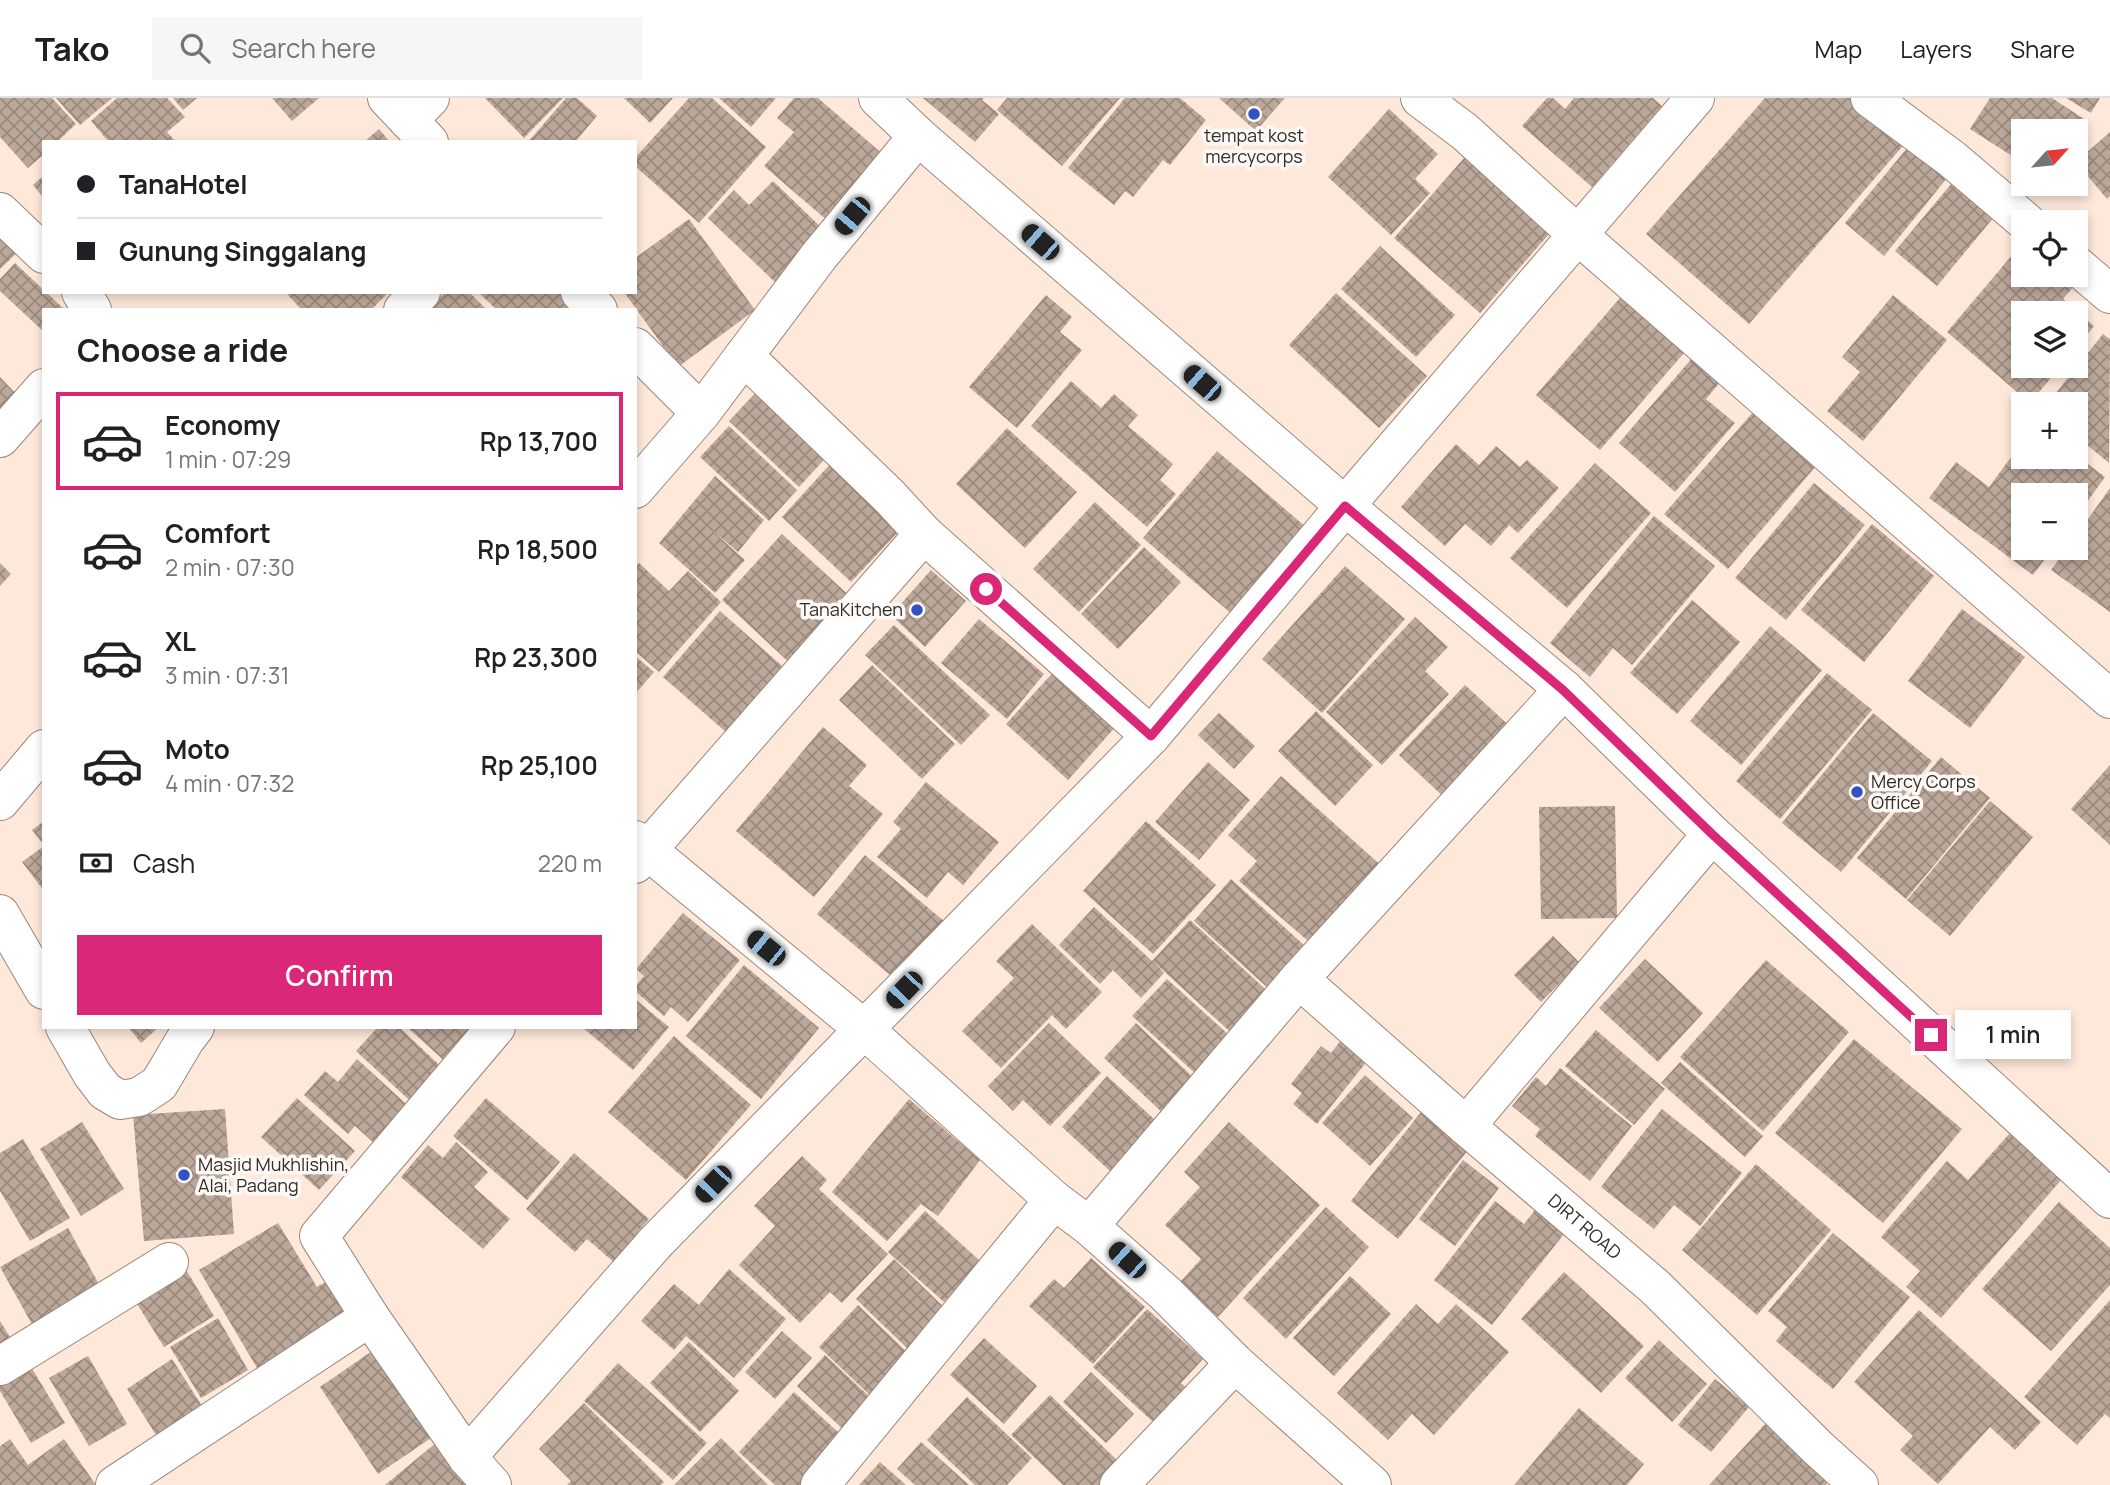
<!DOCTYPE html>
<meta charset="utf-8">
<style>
:root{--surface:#fff;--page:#f6f6f6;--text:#202124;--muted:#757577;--line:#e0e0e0;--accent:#db2777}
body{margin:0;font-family:Manrope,sans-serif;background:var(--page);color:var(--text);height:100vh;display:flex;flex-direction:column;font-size:26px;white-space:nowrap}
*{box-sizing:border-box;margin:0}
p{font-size:23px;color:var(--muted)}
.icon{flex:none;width:38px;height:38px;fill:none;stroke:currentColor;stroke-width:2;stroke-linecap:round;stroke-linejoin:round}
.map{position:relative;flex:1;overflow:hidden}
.details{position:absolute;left:42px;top:210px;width:595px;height:721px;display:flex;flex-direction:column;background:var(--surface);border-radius:0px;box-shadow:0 4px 10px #0003}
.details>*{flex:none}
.hud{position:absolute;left:42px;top:42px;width:595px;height:154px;border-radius:0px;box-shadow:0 4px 10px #0003;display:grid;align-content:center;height:154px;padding:0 35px;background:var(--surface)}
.needle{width:46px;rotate:63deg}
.fabs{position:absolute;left:2011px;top:21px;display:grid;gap:14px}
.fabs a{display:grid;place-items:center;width:77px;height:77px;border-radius:0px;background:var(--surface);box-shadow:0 4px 10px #0003;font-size:35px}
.end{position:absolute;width:32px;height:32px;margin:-16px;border:9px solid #db2777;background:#fff;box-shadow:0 0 0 4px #fff}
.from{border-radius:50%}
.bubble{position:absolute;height:49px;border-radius:0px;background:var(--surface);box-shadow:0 4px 10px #0003;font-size:23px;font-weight:600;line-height:49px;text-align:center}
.car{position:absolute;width:21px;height:42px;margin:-21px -10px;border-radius:9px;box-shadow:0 0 5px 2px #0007;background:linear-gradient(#222 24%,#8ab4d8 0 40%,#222 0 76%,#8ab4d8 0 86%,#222 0)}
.hud b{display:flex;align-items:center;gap:24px;height:66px;font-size:26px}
.hud b+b{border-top:2px solid var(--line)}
.hud i{width:18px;height:18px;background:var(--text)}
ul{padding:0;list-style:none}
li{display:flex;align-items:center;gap:21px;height:98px;margin:0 14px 10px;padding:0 21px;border:4px solid transparent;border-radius:0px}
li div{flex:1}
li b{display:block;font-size:26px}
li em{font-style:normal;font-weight:600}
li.current{border-color:var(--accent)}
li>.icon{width:63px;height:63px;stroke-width:1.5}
h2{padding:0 35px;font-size:32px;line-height:84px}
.pay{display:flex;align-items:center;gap:18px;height:77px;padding:0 35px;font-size:26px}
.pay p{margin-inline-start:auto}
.cta{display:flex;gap:14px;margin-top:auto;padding:14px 35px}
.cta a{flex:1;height:80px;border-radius:0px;background:var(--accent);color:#fff;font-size:28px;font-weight:600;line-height:80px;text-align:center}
header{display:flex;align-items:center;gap:42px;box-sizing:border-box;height:98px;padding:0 35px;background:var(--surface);border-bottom:2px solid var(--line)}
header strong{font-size:33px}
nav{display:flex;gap:38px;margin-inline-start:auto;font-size:24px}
.search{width:490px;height:63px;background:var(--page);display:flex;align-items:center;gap:18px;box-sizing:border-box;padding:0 24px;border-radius:0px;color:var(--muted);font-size:26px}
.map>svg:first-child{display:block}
</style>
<header>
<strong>Tako</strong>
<div class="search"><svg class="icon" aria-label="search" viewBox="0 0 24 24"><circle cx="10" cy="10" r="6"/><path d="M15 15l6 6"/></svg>Search here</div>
<nav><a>Map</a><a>Layers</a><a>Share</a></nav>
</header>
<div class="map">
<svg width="2110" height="1387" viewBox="0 0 2110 1387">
<defs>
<pattern id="building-cross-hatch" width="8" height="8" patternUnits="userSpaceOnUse" patternTransform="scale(1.75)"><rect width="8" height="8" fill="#bca89a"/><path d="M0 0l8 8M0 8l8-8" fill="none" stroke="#99897d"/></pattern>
</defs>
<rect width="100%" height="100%" fill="#fde8d9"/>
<g fill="url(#building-cross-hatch)">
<polygon points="0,0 52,0 76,26 57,44 44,44 44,56 28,70 0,39"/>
<polygon points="56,0 112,0 80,27"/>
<polygon points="117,0 167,0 185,19 167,34 176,44 109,44 91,23"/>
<polygon points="173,0 197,0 183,12"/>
<polygon points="272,0 319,0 292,23"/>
<polygon points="485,0 563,0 524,40"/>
<polygon points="566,0 577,0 597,18 575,44 528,44"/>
<polygon points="624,0 673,0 650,25"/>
<polygon points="689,0 712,0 766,49 699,125 635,68 635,60"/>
<polygon points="719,0 776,0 751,29"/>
<polygon points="794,0 818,0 885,58 829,124 764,68 794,34 777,20"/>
<polygon points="923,0 984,0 982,2 999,16 975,44"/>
<polygon points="1007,0 1120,0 1062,68 997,12"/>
<polygon points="1125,0 1180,0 1206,22 1170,67 1163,62 1133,99 1125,93 1114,107 1068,70"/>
<polygon points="1219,0 1285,0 1256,33"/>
<polygon points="1547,0 1553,0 1565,11 1574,0 1653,0 1662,8 1592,89 1522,28"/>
<polygon points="1765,0 1858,0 1907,43 1749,226 1646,136"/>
<polygon points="1990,0 2052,0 2087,23 2076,40 2076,33 2023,33 2023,65 1970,31"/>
<polygon points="2066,0 2100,0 2091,15"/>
<polygon points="1389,11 1438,56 1415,81 1430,95 1391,137 1328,79"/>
<polygon points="379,31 390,44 364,44"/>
<polygon points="2110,34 2110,98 2107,101 2076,64"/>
<polygon points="1913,43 1951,75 1884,158 1845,125"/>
<polygon points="1471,52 1556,128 1480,215 1394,140"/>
<polygon points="44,77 44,100 33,87"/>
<polygon points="1957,79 1999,113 1937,188 1895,153"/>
<polygon points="773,83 826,134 777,186 708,120 734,92 749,107"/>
<polygon points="689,121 755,212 678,269 624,194 635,194 635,160"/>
<polygon points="0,132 20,152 0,171"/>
<polygon points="1380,148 1455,217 1416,259 1341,191"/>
<polygon points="2014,155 2023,162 2023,177 2060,177 2074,188 2063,201 2094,228 2076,250 2076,215 2023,215 2023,268 2061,268 2030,305 1947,234"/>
<polygon points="15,165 65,212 44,212 44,234 0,193 0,181"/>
<polygon points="1626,193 1690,248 1600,352 1536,297"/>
<polygon points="291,194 389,194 371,212 302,212 288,197"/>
<polygon points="445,194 469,194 487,212 428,212"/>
<polygon points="478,194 569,194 576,212 497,212"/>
<polygon points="1336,195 1427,278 1379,330 1289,247"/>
<polygon points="1046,197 1072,219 1060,234 1082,252 1017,330 969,289"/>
<polygon points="1893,197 1947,242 1863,343 1827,313 1860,274 1842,259"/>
<polygon points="2103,236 2110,241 2109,365 2076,338 2076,306 2047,306"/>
<polygon points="1699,252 1727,276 1706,301 1735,325 1675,394 1619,345"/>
<polygon points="0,279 20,300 0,320"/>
<polygon points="1071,283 1101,310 1114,296 1138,317 1128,328 1173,366 1160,382 1176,396 1147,429 1031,328"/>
<polygon points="763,287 833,352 799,389 729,323"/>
<polygon points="1754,313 1816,368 1728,471 1664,416"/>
<polygon points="729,328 797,392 769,423 700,359"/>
<polygon points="1007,330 1077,394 1025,450 956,386"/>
<polygon points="2023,343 2023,359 2076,357 2105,379 2076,419 2076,397 2023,397 2023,450 2053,450 2033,477 1929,400 1956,364 1989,389"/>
<polygon points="1456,346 1479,367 1496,348 1520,369 1527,362 1559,390 1518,435 1509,427 1491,448 1465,426 1445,448 1401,409"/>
<polygon points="1217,353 1307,430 1233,517 1143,440"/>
<polygon points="834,362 904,428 851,484 782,419"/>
<polygon points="1595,365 1651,415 1567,510 1510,460"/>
<polygon points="715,378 764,422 738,454 708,429 745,462 715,495 659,445"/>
<polygon points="1814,385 1865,427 1786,522 1735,480"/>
<polygon points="2110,390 2110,514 2051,472 2067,450 2076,450 2076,438"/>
<polygon points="1095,404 1141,447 1079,514 1033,471"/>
<polygon points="1654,418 1715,468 1632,567 1613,550 1590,579 1550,545"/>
<polygon points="1872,426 1934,478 1864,564 1801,512"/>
<polygon points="782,436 853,501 792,567 722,502"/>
<polygon points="1144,449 1181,484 1118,551 1081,516"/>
<polygon points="0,465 11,476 0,488"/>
<polygon points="639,465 669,493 688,473 721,504 659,574 635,553 635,469"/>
<polygon points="1345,468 1405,521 1322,615 1262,561"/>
<polygon points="931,472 966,503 925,549 891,517"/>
<polygon points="1692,502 1740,544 1677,616 1630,575"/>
<polygon points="1962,511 2025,559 1970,630 1908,583"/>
<polygon points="720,513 791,576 735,642 663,579"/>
<polygon points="1415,519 1448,549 1425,573 1449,596 1382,667 1326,614"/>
<polygon points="979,521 1044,576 1007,621 941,565"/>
<polygon points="894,527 990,617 961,647 865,557"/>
<polygon points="1770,528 1822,572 1741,667 1690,623"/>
<polygon points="635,558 654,574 635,596"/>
<polygon points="872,567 955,646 922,681 839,602"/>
<polygon points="1058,569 1119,625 1068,682 1006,626"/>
<polygon points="1827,575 1872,612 1780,721 1736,683"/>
<polygon points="1465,587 1514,632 1448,703 1399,657"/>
<polygon points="1316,613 1373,667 1335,708 1278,653"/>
<polygon points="1219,615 1255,648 1234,671 1198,637"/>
<polygon points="1873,615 1932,663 1841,774 1782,725"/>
<polygon points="823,629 867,667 849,688 883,716 814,799 736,733"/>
<polygon points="1941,659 1990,700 1906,801 1857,760"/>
<polygon points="1208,664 1250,702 1199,762 1155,724"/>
<polygon points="2110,667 2110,747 2071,711"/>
<polygon points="1281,678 1384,770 1315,849 1239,783 1257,763 1228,737"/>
<polygon points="926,684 999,744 963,787 948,774 927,800 877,759 901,731 893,724"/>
<polygon points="1990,703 2033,739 1950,838 1907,802"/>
<polygon points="1615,708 1617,820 1541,821 1539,709"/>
<polygon points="44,723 44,747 32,732"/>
<polygon points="1146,723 1216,787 1153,856 1083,793"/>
<polygon points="44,748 44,793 22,764"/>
<polygon points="865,757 944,823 896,882 817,816"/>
<polygon points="1231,781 1316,858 1279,900 1194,823"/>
<polygon points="1094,809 1152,863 1190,822 1274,899 1237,940 1156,866 1164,875 1141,900 1113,872 1100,886 1059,847"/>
<polygon points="683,815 740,862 688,924 671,909 664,918 635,893 635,889 644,878 636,871"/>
<polygon points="1032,826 1102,894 1066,931 1052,917 1001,970 962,933 1014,880 996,863"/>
<polygon points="1553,838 1580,865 1541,904 1514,877"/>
<polygon points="1645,861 1703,915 1658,964 1599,910"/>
<polygon points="1766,862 1849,934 1763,1033 1680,959"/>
<polygon points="744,867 819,930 761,1001 686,938"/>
<polygon points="1167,881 1229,937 1195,975 1132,918"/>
<polygon points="635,901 669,929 633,972 582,929 635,929"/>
<polygon points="1049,925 1101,975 1050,1028 1023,1002 1013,1013 988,988"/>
<polygon points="1136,925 1198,984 1166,1018 1104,960"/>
<polygon points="128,929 159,929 141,945"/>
<polygon points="378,929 399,929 451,978 420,1012 356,953"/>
<polygon points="407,929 486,929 450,968"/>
<polygon points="1596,932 1665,991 1634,1027 1565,968"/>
<polygon points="674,938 751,1007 686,1082 608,1014"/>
<polygon points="1342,941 1368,962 1317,1026 1293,1006 1302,995 1291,986 1321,948 1331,955"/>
<polygon points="1854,941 1962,1031 1883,1125 1775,1035"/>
<polygon points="357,961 416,1015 383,1053 355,1028 348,1036 304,997 325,973 338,984"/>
<polygon points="1680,964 1763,1038 1745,1059 1661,985"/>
<polygon points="1560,970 1632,1028 1590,1083 1535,1038 1540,1031 1512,1008 1536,979 1546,988"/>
<polygon points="1365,977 1413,1020 1370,1068 1322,1025"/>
<polygon points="1107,978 1166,1032 1121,1083 1062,1029"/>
<polygon points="297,1000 355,1053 319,1092 261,1039"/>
<polygon points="486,1000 560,1064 527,1102 453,1038"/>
<polygon points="909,1001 980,1062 938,1118 921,1106 887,1143 832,1094"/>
<polygon points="1425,1009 1472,1047 1398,1141 1351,1103"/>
<polygon points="225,1011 234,1136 144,1143 133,1017"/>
<polygon points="1662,1011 1742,1075 1700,1128 1674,1107 1654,1131 1601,1089"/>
<polygon points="82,1024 124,1091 81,1118 40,1051"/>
<polygon points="1229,1024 1320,1107 1218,1219 1180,1184 1201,1161 1165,1127 1200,1089 1184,1074"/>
<polygon points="2010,1035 2062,1081 1941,1220 1906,1189 1920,1173 1881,1139 1947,1063 1968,1082"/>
<polygon points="23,1041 70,1120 30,1143 0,1093 0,1055"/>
<polygon points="456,1044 488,1074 474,1089 510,1121 483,1151 401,1079 428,1047 443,1060"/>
<polygon points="574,1055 649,1121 637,1135 648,1144 623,1172 587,1141 575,1154 526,1111"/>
<polygon points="802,1058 827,1082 819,1091 888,1156 842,1205 830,1194 800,1225 739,1167 775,1128 754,1108"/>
<polygon points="1463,1062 1499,1090 1455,1148 1419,1121"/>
<polygon points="1756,1066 1831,1132 1757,1217 1682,1152"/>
<polygon points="1495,1103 1524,1126 1538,1108 1568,1131 1492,1227 1434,1182"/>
<polygon points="2059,1104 2110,1150 2110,1187 2051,1253 1982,1191"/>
<polygon points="1326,1109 1369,1149 1286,1241 1243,1200"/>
<polygon points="925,1113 980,1163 944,1204 888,1154"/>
<polygon points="278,1125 317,1189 332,1180 355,1218 260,1275 199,1172"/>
<polygon points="68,1130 106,1199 38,1237 0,1169"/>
<polygon points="1833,1135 1910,1199 1833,1291 1776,1243 1787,1229 1768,1213"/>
<polygon points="1091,1160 1145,1209 1093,1266 1029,1208 1054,1181 1064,1190"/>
<polygon points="894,1161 950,1215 912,1255 856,1201"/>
<polygon points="185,1170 214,1218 164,1249 134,1201"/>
<polygon points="729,1171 786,1221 734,1280 686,1238 674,1252 641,1223 674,1186 699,1207"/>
<polygon points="1564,1174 1644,1248 1601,1295 1521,1221"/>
<polygon points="1350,1178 1391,1216 1334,1278 1293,1240"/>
<polygon points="2110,1202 2110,1320 2105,1316 2077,1347 2024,1299"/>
<polygon points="1416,1206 1438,1226 1456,1206 1509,1254 1434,1337 1412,1316 1388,1342 1337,1295"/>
<polygon points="858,1207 915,1262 876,1303 819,1249"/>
<polygon points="1147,1211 1203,1261 1181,1285 1195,1298 1163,1333 1093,1269"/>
<polygon points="1919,1212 2041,1324 2015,1352 1990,1329 1938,1386 1900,1352 1913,1338 1854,1284"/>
<polygon points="218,1220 248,1272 201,1300 170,1249"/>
<polygon points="0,1223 16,1249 0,1259"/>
<polygon points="782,1233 812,1260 775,1301 745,1274"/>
<polygon points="984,1240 1037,1288 1004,1326 950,1277"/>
<polygon points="1659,1242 1707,1286 1672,1324 1625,1280"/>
<polygon points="689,1244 739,1293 700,1334 650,1285"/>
<polygon points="375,1251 434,1338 378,1376 320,1289"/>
<polygon points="825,1257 875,1304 847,1335 797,1288"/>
<polygon points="88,1258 127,1326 89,1348 49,1280"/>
<polygon points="172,1261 202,1308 156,1337 127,1291"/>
<polygon points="28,1264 65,1325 31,1345 0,1293 0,1281"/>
<polygon points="618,1265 707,1345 673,1382 584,1303"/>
<polygon points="1091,1274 1134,1316 1106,1345 1063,1304"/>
<polygon points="1715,1281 1749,1309 1711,1354 1678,1327"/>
<polygon points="794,1294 849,1344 809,1387 775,1387 739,1354"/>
<polygon points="1050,1297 1126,1371 1111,1387 1063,1387 1011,1337"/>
<polygon points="967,1299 1032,1360 1007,1387 975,1387 927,1342"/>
<polygon points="584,1305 664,1384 661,1387 567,1387 571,1383 539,1351"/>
<polygon points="1579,1310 1644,1366 1627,1387 1514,1387"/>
<polygon points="1766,1325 1829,1383 1826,1387 1709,1387"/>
<polygon points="721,1340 768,1387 674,1387"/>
<polygon points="10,1341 28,1367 64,1341 96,1387 0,1387 0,1348"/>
<polygon points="437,1344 473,1387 385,1387"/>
<polygon points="921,1344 969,1387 915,1387 897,1371"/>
<polygon points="880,1364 906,1387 859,1387"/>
</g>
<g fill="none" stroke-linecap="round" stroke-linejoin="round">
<g stroke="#9a877a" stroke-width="40">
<g id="minor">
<polyline points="387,0 429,44"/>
<polyline points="878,0 918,38 1345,408 1564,591 1712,736 2110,1101"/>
<polyline points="1420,0 1465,34 1578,137 2110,601"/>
<polyline points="1870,0 1952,61 2026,124"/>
<polyline points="408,22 430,0"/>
<polyline points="0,114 44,156"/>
<polyline points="2076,167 2110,196"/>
<polyline points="81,194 92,212"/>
<polyline points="580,194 598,212"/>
<polyline points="403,212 421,194"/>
<polyline points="635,249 701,315"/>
<polyline points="0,340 44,290"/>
<polyline points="635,391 701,315 819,158 918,38"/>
<polyline points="924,436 1151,638"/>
<polyline points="0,703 44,651"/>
<polyline points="635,742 865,932 1054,1102 1089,1128 1165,1195 1235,1265 1372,1387"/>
<polyline points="635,766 924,436 890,399 744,258"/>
<polyline points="0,816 44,892"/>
<path id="s1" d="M 1299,881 L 1466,1028 L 1655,1189 L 1817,1349 L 1859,1387"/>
<polyline points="65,929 92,976 105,993 120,1002 139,999 159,986 185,942 195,929"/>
<polyline points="1466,1028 1712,736"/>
<polyline points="1089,1128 1299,881 1564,591"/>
<polyline points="0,1268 169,1164"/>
<polyline points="467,1359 656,1144 1151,638 1345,408 1695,0"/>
<polyline points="115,1387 370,1219"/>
<polyline points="492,1387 467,1359 370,1219 319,1138 496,929"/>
<polyline points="820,1387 1054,1102"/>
<polyline points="1119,1387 1235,1265"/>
</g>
</g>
<use href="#minor" stroke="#fff" stroke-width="38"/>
</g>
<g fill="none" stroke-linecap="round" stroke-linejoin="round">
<polyline stroke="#db2777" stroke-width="9" points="986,491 1151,638 1345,408 1563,592 1712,736 1931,937"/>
</g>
<g fill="#3251c2" stroke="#fdf9f6" stroke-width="2.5">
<circle cx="1254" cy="16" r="7"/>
<circle cx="917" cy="512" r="7"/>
<circle cx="1857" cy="694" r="7"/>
<circle cx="184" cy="1077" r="7"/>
</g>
<g text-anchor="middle" stroke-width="7" stroke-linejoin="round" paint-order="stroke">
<g font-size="18" fill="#332b26" stroke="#fdf9f6" text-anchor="start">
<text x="1254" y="44" text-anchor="middle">tempat kost<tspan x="1254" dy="21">mercycorps</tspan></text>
<text x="903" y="518" text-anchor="end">TanaKitchen</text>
<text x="1871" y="690">Mercy Corps<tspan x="1871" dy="21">Office</tspan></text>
<text x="198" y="1073">Masjid Mukhlishin,<tspan x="198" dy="21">Alai, Padang</tspan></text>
</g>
<g font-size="18" fill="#332b26" stroke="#fdf9f6">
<text dy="6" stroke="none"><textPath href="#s1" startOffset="378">DIRT ROAD</textPath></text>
</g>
</g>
</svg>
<div class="fabs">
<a><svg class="needle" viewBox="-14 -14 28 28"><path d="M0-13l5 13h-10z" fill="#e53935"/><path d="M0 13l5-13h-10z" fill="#757577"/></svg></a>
<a><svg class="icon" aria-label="locate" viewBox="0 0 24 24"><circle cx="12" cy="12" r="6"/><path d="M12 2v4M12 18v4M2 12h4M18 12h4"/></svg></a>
<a><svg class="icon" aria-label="layers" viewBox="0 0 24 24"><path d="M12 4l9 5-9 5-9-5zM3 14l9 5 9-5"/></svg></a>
<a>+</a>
<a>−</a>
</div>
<i class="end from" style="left:986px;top:491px"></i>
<i class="end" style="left:1931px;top:937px"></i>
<div class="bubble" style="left:1955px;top:912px;width:116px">1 min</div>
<i class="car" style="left:852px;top:118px;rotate:220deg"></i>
<i class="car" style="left:1040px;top:144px;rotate:311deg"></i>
<i class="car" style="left:1202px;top:285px;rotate:311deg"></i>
<i class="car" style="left:766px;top:850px;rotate:309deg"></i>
<i class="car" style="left:904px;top:892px;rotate:224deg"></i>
<i class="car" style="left:713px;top:1086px;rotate:224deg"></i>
<i class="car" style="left:1127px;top:1162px;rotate:312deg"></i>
<div class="hud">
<b><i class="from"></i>TanaHotel</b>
<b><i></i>Gunung Singgalang</b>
</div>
<section class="details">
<h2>Choose a ride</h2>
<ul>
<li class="current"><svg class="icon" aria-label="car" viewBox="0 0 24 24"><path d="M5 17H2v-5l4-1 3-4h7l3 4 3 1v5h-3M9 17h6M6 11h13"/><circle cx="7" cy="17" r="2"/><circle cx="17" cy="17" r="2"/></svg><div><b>Economy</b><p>1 min · 07:29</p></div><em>Rp 13,700</em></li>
<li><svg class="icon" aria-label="car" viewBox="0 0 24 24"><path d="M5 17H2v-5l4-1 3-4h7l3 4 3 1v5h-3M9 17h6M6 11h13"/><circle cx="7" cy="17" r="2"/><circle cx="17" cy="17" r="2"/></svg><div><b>Comfort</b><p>2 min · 07:30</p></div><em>Rp 18,500</em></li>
<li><svg class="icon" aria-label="car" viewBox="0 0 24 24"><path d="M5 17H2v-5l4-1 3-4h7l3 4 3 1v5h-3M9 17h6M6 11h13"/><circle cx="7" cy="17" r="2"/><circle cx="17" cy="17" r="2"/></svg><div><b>XL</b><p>3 min · 07:31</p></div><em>Rp 23,300</em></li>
<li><svg class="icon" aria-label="car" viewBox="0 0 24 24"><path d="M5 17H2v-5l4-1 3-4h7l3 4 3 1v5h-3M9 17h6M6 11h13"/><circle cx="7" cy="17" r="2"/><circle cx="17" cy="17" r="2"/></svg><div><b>Moto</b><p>4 min · 07:32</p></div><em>Rp 25,100</em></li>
</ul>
<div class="pay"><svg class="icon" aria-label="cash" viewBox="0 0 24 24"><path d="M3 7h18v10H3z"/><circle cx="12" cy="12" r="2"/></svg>Cash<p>220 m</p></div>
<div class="cta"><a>Confirm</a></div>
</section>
</div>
